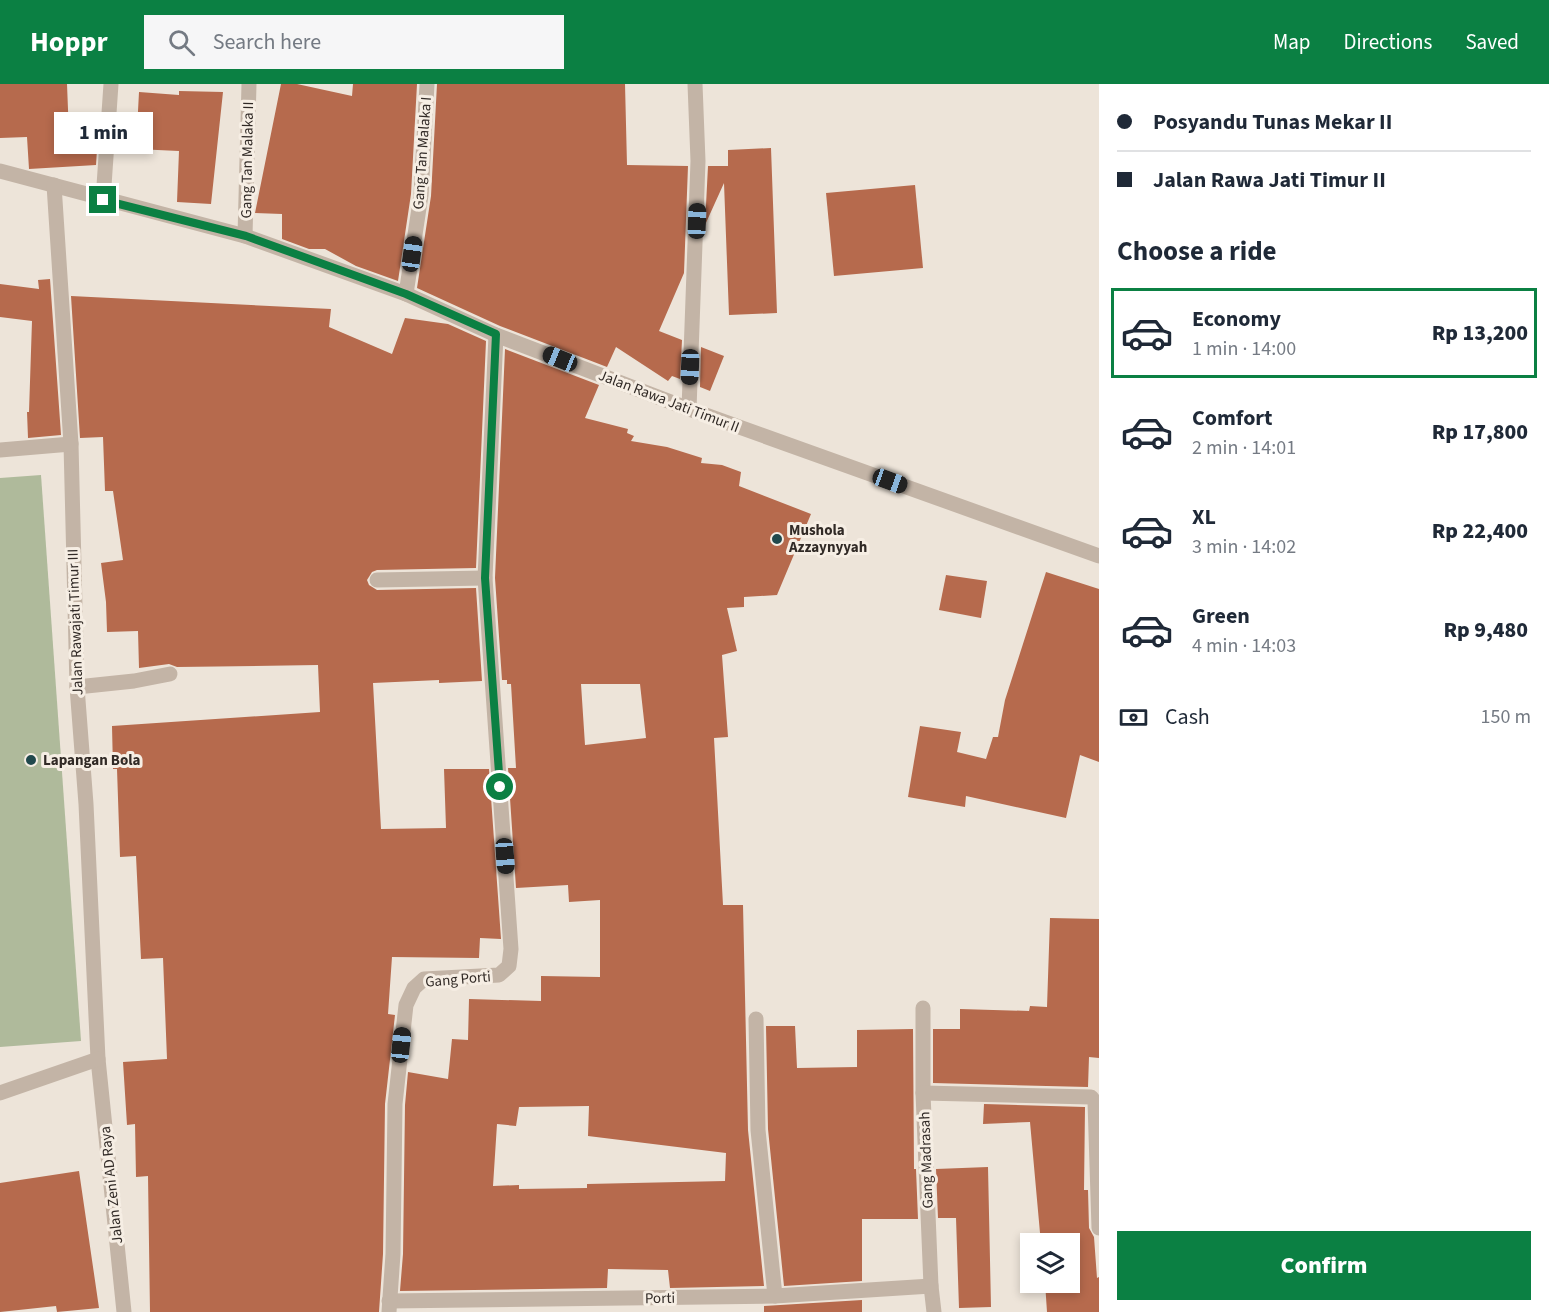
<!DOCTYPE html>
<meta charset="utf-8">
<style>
:root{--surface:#fff;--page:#f6f6f7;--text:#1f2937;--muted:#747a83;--line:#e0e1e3;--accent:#0b8043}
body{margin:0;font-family:"Source Sans 3",sans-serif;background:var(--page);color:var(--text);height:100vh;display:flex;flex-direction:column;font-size:22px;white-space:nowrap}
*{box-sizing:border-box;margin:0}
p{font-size:20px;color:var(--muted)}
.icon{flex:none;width:33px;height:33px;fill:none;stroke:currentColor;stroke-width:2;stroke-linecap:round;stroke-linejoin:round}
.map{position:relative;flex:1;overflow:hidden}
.side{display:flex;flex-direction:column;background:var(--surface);width:450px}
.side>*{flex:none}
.top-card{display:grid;align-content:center;height:132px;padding:0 18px;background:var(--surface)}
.buttons{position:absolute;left:1020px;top:1149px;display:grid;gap:12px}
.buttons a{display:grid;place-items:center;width:60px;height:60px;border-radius:0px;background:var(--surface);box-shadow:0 3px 9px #0003;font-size:30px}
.end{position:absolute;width:27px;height:27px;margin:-14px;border:8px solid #0b8043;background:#fff;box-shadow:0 0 0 3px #fff}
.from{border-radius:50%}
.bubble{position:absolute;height:42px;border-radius:0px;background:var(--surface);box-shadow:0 3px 9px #0003;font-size:20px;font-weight:800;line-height:42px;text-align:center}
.car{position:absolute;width:18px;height:36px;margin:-18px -9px;border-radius:8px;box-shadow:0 0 4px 2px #0007;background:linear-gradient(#222 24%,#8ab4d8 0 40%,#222 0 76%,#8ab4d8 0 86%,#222 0)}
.top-card b{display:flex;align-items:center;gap:21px;height:57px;font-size:22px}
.top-card b+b{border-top:2px solid var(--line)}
.top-card i{width:15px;height:15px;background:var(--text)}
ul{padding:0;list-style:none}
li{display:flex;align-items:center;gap:18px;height:90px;margin:0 12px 9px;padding:0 6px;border:3px solid transparent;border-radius:0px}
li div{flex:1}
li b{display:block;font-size:22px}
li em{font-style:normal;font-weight:800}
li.selected{border-color:var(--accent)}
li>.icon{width:54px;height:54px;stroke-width:1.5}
h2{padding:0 18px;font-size:27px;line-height:72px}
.pay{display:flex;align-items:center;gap:15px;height:66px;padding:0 18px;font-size:22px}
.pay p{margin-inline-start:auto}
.primary-button{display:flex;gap:12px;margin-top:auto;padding:12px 18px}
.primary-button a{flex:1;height:69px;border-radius:0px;background:var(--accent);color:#fff;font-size:24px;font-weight:800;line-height:69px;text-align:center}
header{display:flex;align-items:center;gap:36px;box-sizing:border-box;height:84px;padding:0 30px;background:var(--accent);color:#fff}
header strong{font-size:28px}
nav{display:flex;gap:33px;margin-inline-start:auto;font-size:21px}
.search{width:420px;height:54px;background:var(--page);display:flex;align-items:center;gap:15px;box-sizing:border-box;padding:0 21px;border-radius:0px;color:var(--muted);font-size:22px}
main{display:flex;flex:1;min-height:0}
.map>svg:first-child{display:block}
</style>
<header>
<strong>Hoppr</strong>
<div class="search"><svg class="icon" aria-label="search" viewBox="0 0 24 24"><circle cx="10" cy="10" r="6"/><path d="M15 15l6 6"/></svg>Search here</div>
<nav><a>Map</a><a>Directions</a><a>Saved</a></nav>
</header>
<main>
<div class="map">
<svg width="1099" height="1228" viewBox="0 0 1099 1228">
<rect width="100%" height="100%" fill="#ede4d9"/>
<polygon fill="#afba9b" points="41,391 81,957 0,963 0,394"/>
<g fill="#b66a4d" fill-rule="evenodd">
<polygon points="0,0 67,0 69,51 98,50 96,81 29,85 27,53 0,54"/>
<polygon points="281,0 297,0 352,12 353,0 417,0 411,110 398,197 356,182 325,165 309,165 282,155 282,130 255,129"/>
<polygon points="437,0 625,0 627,81 688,82 684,189 659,247 682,256 680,295 672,292 668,297 616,263 607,283 500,242 417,204 431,112"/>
<polygon points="179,7 223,8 211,120 177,118 179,67 136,65 139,8 179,11"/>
<polygon points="771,64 777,229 729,231 724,99 705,141 708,82 728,82 728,66"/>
<polygon points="915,101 923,184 834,192 826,109"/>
<polygon points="50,195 61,351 28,354 27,328 29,328 32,237 0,233 0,200 39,205 38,196"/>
<polygon points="71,212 331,225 329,243 392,270 405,234 448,240 486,257 476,484 377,486 372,488 367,496 369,501 377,506 476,504 482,597 439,599 439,596 373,599 381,745 446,744 444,685 489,685 501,855 480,854 479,874 392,873 388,930 395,931 385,1020 383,1170 379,1228 150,1228 148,1092 136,1093 135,1040 127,1041 123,978 167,975 163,874 141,875 136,772 120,773 117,685 113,685 112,642 320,628 318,581 177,583 169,580 139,584 138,547 107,548 106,518 101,479 123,476 113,407 105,407 103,353 80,354"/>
<polygon points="701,263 724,272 710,307 700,303"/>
<path d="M 505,265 L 599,301 L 585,334 L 628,345 L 627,349 L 634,352 L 631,357 L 667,363 L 702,374 L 701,379 L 722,381 L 741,388 L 739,402 L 811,430 L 777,511 L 744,513 L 744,523 L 727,524 L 737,567 L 722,571 L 728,653 L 714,654 L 723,821 L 743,821 L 748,1046 L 764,1202 L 670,1204 L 668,1186 L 608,1185 L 607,1204 L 400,1207 L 403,1170 L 405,1021 L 408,988 L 448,995 L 452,955 L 468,956 L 469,915 L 541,917 L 541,892 L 600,893 L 600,816 L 569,818 L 568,801 L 516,804 L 508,684 L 516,684 L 511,600 L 507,600 L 507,596 L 502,596 L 495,494 ZM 581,600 L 640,600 L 646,654 L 585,661 ZM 589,1022 L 588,1052 L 726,1069 L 725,1097 L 587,1100 L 587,1104 L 519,1105 L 519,1101 L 493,1102 L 497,1040 L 516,1042 L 519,1023 Z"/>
<polygon points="1046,488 1099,505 1099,678 1080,671 1066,734 966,712 965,723 908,713 920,642 961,648 957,668 986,675 993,653 998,653 1005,616"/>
<polygon points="946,491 987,497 981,534 939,526"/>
<polygon points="1050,834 1099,835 1099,974 1089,973 1088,1003 933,999 933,945 960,945 960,925 1029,927 1030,922 1047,923"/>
<polygon points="766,942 795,942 797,984 857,983 857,946 913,945 914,1085 916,1085 918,1135 862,1135 862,1197 784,1202 768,1045"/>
<polygon points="984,1020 1085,1023 1084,1106 1088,1106 1089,1144 1094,1153 1097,1194 1099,1193 1099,1228 1047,1228 1045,1198 1070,1198 1070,1160 1041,1160 1030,1038 983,1040"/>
<polygon points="988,1083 991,1223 959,1224 956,1134 938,1134 936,1085"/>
<polygon points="79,1087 99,1224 57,1228 56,1222 0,1228 0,1099"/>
<polygon points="862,1216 862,1228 764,1228 764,1222"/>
</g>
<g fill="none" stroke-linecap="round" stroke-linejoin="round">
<g stroke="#c3b4a6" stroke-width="15">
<polyline points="0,87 245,152 406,210 496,251 689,325 1099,472"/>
<polyline points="54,101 71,360 77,603 86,720 98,975 124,1228"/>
<polyline points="103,116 111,0"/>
<polyline points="245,152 249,0"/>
<polyline points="406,210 421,111 427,0"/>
<polyline points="689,325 698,77 695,0"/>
<polyline points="0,366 71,360"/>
<polyline points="377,496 485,494"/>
<polyline points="77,603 134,597 170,590"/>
<polyline points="923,924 923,1009 931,1202 934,1228"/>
<polyline points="756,935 758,1046 775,1212"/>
<polyline points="0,1009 98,975"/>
<polyline points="923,1009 1091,1013 1095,1018 1099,1144"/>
<polyline points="389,1217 775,1212 931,1202"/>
<polyline points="389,1228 393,1170 395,1020 406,921 414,904 424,895 499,891 509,882 511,865 485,494 496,251"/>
</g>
</g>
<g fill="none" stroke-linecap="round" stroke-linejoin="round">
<polyline stroke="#0b8043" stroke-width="8" points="103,116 246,152 406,210 496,250 485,494 500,703"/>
</g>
<g fill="#21494d" stroke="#f6eee4" stroke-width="2">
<circle cx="777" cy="455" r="6"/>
<circle cx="31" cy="676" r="6"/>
</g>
<g text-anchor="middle" stroke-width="6" stroke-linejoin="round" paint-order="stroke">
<g font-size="15" fill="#312a26" stroke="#f6eee4">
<text transform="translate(422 69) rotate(-86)" y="5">Gang Tan Malaka I</text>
<text transform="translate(247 76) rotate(-89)" y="5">Gang Tan Malaka II</text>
<text transform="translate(669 317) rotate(21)" y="5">Jalan Rawa Jati Timur II</text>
<text transform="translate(75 538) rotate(-92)" y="5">Jalan Rawajati Timur III</text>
<text transform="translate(458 895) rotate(-5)" y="5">Gang Porti</text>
<text transform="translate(926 1076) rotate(-92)" y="5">Gang Madrasah</text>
<text transform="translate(111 1101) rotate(-96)" y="5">Jalan Zeni AD Raya</text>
<text transform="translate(660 1214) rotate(-1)" y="5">Porti</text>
</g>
<g font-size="15" font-weight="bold" fill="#312a26" stroke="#f6eee4" text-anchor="start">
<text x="789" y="451">Mushola<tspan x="789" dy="17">Azzaynyyah</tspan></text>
<text x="43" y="681">Lapangan Bola</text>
</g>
</g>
</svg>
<div class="buttons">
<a><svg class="icon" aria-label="layers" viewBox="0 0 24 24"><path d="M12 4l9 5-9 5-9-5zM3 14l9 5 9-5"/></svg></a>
</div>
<i class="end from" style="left:500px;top:703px"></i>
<i class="end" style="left:103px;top:116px"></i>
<div class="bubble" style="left:54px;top:28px;width:99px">1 min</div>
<i class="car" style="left:697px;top:137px;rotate:2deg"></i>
<i class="car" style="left:412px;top:170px;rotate:8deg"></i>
<i class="car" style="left:560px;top:275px;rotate:292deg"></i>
<i class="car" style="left:690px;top:283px;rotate:182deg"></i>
<i class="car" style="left:890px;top:397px;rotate:110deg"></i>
<i class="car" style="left:505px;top:772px;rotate:176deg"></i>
<i class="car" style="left:401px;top:961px;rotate:6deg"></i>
</div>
<section class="side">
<div class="top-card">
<b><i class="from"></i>Posyandu Tunas Mekar II</b>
<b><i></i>Jalan Rawa Jati Timur II</b>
</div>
<h2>Choose a ride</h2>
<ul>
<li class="selected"><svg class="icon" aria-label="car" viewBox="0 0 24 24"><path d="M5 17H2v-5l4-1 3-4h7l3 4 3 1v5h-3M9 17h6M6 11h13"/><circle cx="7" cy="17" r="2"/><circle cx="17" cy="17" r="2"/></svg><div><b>Economy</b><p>1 min · 14:00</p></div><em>Rp 13,200</em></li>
<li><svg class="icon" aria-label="car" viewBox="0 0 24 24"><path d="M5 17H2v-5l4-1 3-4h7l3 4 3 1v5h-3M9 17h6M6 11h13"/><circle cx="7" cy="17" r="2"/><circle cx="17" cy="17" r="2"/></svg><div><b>Comfort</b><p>2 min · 14:01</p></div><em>Rp 17,800</em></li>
<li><svg class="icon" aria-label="car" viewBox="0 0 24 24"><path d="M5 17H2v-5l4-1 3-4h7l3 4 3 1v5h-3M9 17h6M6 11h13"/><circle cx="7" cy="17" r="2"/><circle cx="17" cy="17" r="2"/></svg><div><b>XL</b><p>3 min · 14:02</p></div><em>Rp 22,400</em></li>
<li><svg class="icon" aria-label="car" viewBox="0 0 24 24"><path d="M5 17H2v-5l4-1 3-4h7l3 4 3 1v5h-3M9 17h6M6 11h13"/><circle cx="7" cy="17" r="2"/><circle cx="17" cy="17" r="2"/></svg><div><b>Green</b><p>4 min · 14:03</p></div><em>Rp 9,480</em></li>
</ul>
<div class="pay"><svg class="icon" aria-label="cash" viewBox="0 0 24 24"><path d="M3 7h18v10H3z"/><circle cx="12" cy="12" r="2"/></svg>Cash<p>150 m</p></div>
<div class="primary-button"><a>Confirm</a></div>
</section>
</main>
